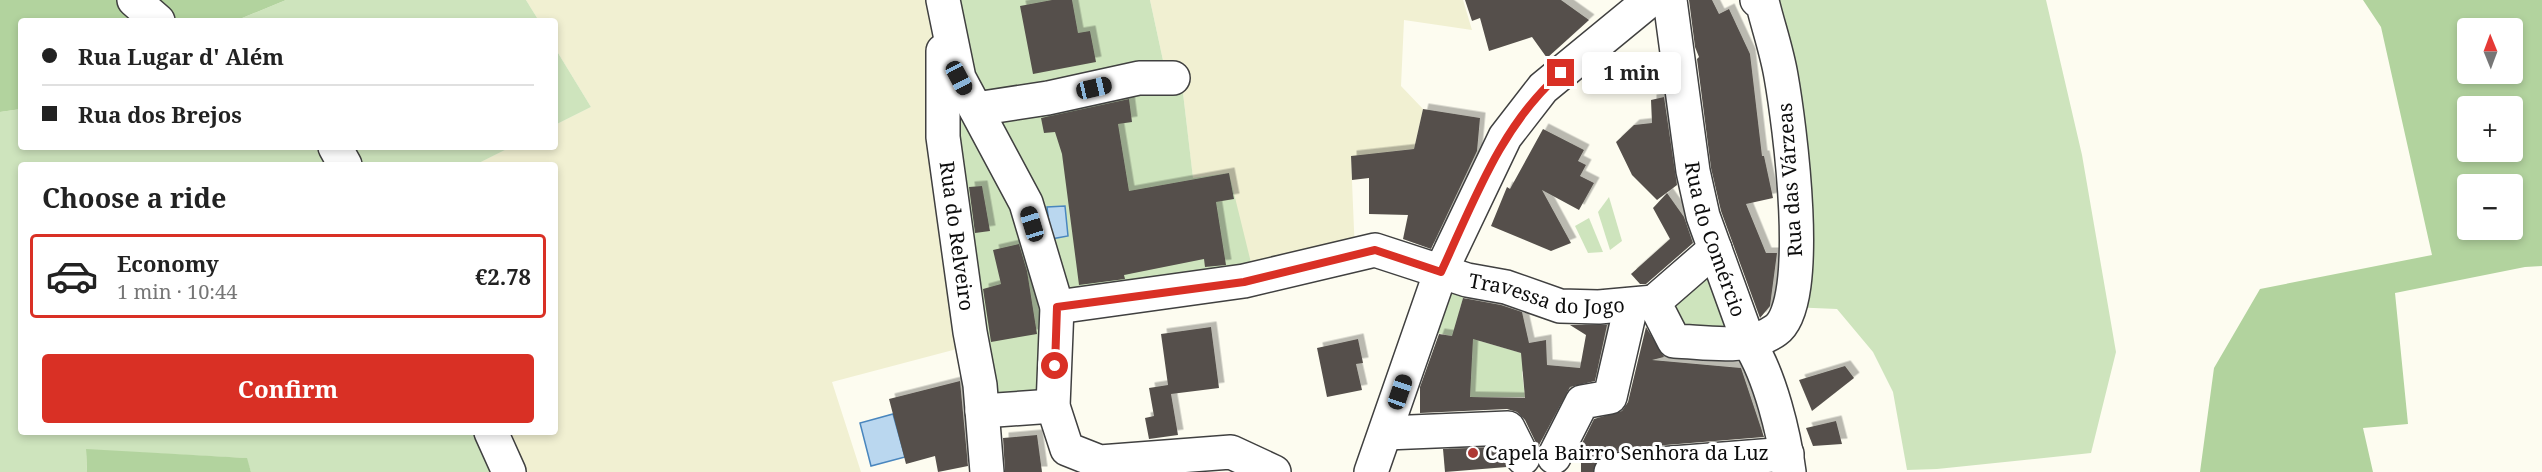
<!DOCTYPE html>
<meta charset="utf-8">
<style>
:root{--surface:#fff;--page:#f6f6f6;--text:#222;--muted:#767676;--line:#e0e0e0;--accent:#d93025}
body{margin:0;font-family:"Noto Serif",serif;background:var(--page);color:var(--text);height:100vh;display:flex;flex-direction:column;font-size:22px;white-space:nowrap}
*{box-sizing:border-box;margin:0}
p{font-size:20px;color:var(--muted)}
.icon{flex:none;width:33px;height:33px;fill:none;stroke:currentColor;stroke-width:2;stroke-linecap:round;stroke-linejoin:round}
.map{position:relative;flex:1;overflow:hidden}
.side{position:absolute;left:18px;top:162px;width:540px;height:273px;display:flex;flex-direction:column;background:var(--surface);border-radius:6px;box-shadow:0 3px 9px #0003}
.side>*{flex:none}
.guide{position:absolute;left:18px;top:18px;width:540px;height:132px;border-radius:6px;box-shadow:0 3px 9px #0003;display:grid;align-content:center;height:132px;padding:0 24px;background:var(--surface)}
.needle{width:39px;rotate:359deg}
.tools{position:absolute;left:2457px;top:18px;display:grid;gap:12px}
.tools a{display:grid;place-items:center;width:66px;height:66px;border-radius:6px;background:var(--surface);box-shadow:0 3px 9px #0003;font-size:30px}
.end{position:absolute;width:27px;height:27px;margin:-14px;border:8px solid #d93025;background:#fff;box-shadow:0 0 0 3px #fff}
.from{border-radius:50%}
.bubble{position:absolute;height:42px;border-radius:6px;background:var(--surface);box-shadow:0 3px 9px #0003;font-size:20px;font-weight:700;line-height:42px;text-align:center}
.car{position:absolute;width:18px;height:36px;margin:-18px -9px;border-radius:8px;box-shadow:0 0 4px 2px #0007;background:linear-gradient(#222 24%,#8ab4d8 0 40%,#222 0 76%,#8ab4d8 0 86%,#222 0)}
.guide b{display:flex;align-items:center;gap:21px;height:57px;font-size:22px}
.guide b+b{border-top:2px solid var(--line)}
.guide i{width:15px;height:15px;background:var(--text)}
ul{padding:0;list-style:none}
li{display:flex;align-items:center;gap:18px;height:84px;margin:0 12px 9px;padding:0 12px;border:3px solid transparent;border-radius:6px}
li div{flex:1}
li b{display:block;font-size:22px}
li em{font-style:normal;font-weight:700}
li.active{border-color:var(--accent)}
li>.icon{width:54px;height:54px;stroke-width:1.5}
h2{padding:0 24px;font-size:27px;line-height:72px}
.primary-button{display:flex;gap:12px;margin-top:auto;padding:12px 24px}
.primary-button a{flex:1;height:69px;border-radius:6px;background:var(--accent);color:#fff;font-size:24px;font-weight:700;line-height:69px;text-align:center}
.map>svg:first-child{display:block}
</style>
<div class="map">
<svg width="2542" height="472" viewBox="0 0 2542 472">
<defs>
<filter id="shadow"><feDropShadow dx="5.5" dy="-5.5" stdDeviation="0" flood-color="#0004"/></filter>
</defs>
<rect width="100%" height="100%" fill="#fdfcf0"/>
<g fill="#f1f0d2">
<polygon points="526,0 943,0 972,345 832,382 861,472 509,472 491,432 555,432 555,165 475,165 511,147 555,147 555,125 591,107 555,48 555,21 539,21"/>
<polygon points="1150,0 1463,0 1472,30 1404,20 1401,86 1423,109 1414,149 1351,157 1355,254 1255,279 1193,179 1183,93 1164,65"/>
</g>
<g fill="#cee4bd">
<polygon points="286,0 526,0 539,21 235,21"/>
<polygon points="942,0 1150,0 1164,65 1183,93 1193,178 1229,173 1255,279 1057,307 1053,406 982,411"/>
<polygon points="1759,0 2046,0 2082,155 2116,352 2091,453 1937,469 1907,470 1893,392 1873,352 1837,309 1790,307 1797,279"/>
<polygon points="555,48 591,107 555,125"/>
<polygon points="21,109 21,147 511,147 475,165 21,165 21,432 491,432 509,472 251,472 246,458 86,450 87,472 0,472 0,112"/>
<polygon points="1609,197 1622,241 1610,250 1598,212"/>
<polygon points="1589,218 1603,252 1588,253 1575,226"/>
<polygon points="1704,271 1712,279 1728,323 1718,330 1681,333 1667,299"/>
<polygon points="1438,284 1465,291 1459,312 1484,317 1480,341 1532,356 1522,372 1525,397 1448,397 1473,340 1431,332"/>
</g>
<g fill="#b2d39e" fill-rule="evenodd">
<polygon points="0,0 286,0 235,21 21,21 21,109 0,112"/>
<path d="M 2363,0 L 2542,0 L 2542,266 L 2525,267 L 2395,293 L 2408,424 L 2363,428 L 2373,472 L 2200,472 L 2214,368 L 2260,289 L 2432,255 L 2381,27 ZM 2468,28 L 2512,28 L 2512,74 L 2468,74 ZM 2512,106 L 2512,152 L 2468,152 L 2468,106 ZM 2468,184 L 2512,184 L 2512,230 L 2468,230 Z"/>
<polygon points="86,449 247,458 251,472 87,472"/>
</g>
<g fill="#bad7ef" stroke="#4986be" stroke-width="1.5">
<polygon points="1065,206 1068,236 1051,239 1047,207"/>
<polygon points="893,414 905,457 871,466 860,423"/>
</g>
<g fill="#55504b" fill-rule="evenodd" filter="url(#shadow)">
<polygon points="1052,0 1072,0 1078,33 1090,31 1096,62 1033,74 1020,6"/>
<polygon points="1465,0 1561,0 1589,20 1547,58 1532,37 1489,51 1480,18 1472,21"/>
<polygon points="1689,0 1712,0 1719,14 1729,9 1750,54 1762,156 1764,156 1773,198 1746,204 1766,253 1777,253 1770,306 1760,318 1721,211 1711,168 1697,59 1699,57 1695,47"/>
<polygon points="1664,97 1677,185 1657,200 1632,175 1616,142 1634,125 1652,123 1651,100"/>
<polygon points="1129,99 1132,122 1118,124 1129,191 1229,173 1234,199 1216,202 1226,265 1205,267 1204,259 1124,275 1125,279 1079,285 1062,154 1055,132 1044,133 1041,118"/>
<polygon points="1423,109 1480,118 1477,151 1431,249 1403,239 1408,215 1369,214 1369,178 1352,180 1351,156 1414,149"/>
<polygon points="1543,129 1584,150 1578,161 1586,165 1580,176 1594,183 1579,210 1542,190 1571,243 1551,251 1491,226 1507,187 1510,189"/>
<polygon points="982,186 990,231 975,233 969,187"/>
<polygon points="1667,193 1684,217 1693,243 1646,284 1640,284 1631,274 1670,239 1653,208"/>
<polygon points="1019,244 1027,271 1037,334 991,342 983,289 1001,284 993,250"/>
<path d="M 1463,298 L 1501,305 L 1522,312 L 1529,343 L 1546,340 L 1547,365 L 1580,368 L 1586,335 L 1570,325 L 1607,325 L 1595,381 L 1570,387 L 1538,447 L 1525,420 L 1517,412 L 1507,409 L 1420,413 L 1420,387 L 1439,334 L 1452,336 ZM 1473,339 L 1521,353 L 1525,398 L 1470,397 Z"/>
<polygon points="1211,327 1219,388 1171,394 1178,435 1149,439 1145,418 1154,416 1149,388 1168,385 1161,334"/>
<polygon points="1646,327 1664,357 1652,360 1741,368 1764,437 1629,448 1598,458 1593,472 1581,472 1581,461 1573,461 1594,419 1622,411 1628,402"/>
<polygon points="1358,339 1363,363 1356,364 1362,390 1327,397 1317,348"/>
<polygon points="1845,366 1854,378 1812,411 1799,380"/>
<polygon points="960,381 968,466 938,472 935,456 906,464 889,399"/>
<polygon points="1836,421 1842,444 1813,446 1806,428"/>
<polygon points="1037,435 1042,472 1005,472 1003,438"/>
<polygon points="1497,447 1507,467 1445,472 1443,449"/>
</g>
<g fill="none" stroke-linecap="round" stroke-linejoin="round">
<g stroke="#404040" stroke-width="36">
<g id="minor">
<polyline points="134,0 158,21"/>
<polyline points="943,0 959,78 1026,203 1057,307 1053,406 1067,449 1100,462 1231,452 1274,472"/>
<path id="s1" d="M 1670,0 L 1693,171 L 1703,216 L 1749,343 C 1770,376 1784,433 1789,472"/>
<path id="s2" d="M 943,51 L 943,137 L 970,332 L 980,385 L 987,472"/>
<polyline points="976,109 1048,98 1139,78 1173,78"/>
<polyline points="335,147 345,165"/>
<path d="M 1715,249 L 1654,302 L 1674,341 C 1707,342 1748,351 1776,330 C 1814,303 1789,121 1781,76 C 1777,52 1769,29 1763,5 L 1757,0"/>
<path id="s3" d="M 1057,307 L 1244,281 L 1375,250 L 1467,280 L 1506,287 L 1560,306 L 1599,307 L 1654,302"/>
<polyline points="982,411 1053,406"/>
<polyline points="491,432 509,472"/>
<polyline points="1386,433 1508,428 1523,458"/>
<polyline points="1554,457 1582,402 1610,397 1631,306"/>
<polyline points="1371,472 1441,271 1505,137 1543,88 1650,0"/>
<polyline points="1611,472 1634,466 1787,454"/>
</g>
</g>
<use href="#minor" stroke="#fff" stroke-width="33"/>
</g>
<g fill="none" stroke-linecap="round" stroke-linejoin="round">
<path stroke="#d93025" stroke-width="8" d="M 1055,366 L 1057,307 L 1244,282 L 1375,250 L 1441,272 C 1474,201 1501,125 1561,73"/>
</g>
<circle fill="#ae3935" stroke="#fff" stroke-width="2" cx="1473" cy="453" r="6"/>
<g text-anchor="middle" stroke-width="6" stroke-linejoin="round" paint-order="stroke">
<g font-size="20" fill="#0d0d0d" stroke="#fff">
<text transform="translate(1790 180) rotate(-94)" y="7">Rua das Várzeas</text>
<text dy="7" stroke="none"><textPath href="#s2" startOffset="186">Rua do Relveiro</textPath></text>
<text dy="7" stroke="none"><textPath href="#s1" startOffset="244">Rua do Comércio</textPath></text>
<text dy="7" stroke="none"><textPath href="#s3" startOffset="502">Travessa do Jogo</textPath></text>
</g>
<g font-size="20" fill="#0d0d0d" stroke="#fff" text-anchor="start">
<text x="1485" y="460">Capela Bairro Senhora da Luz</text>
</g>
</g>
</svg>
<div class="tools">
<a><svg class="needle" viewBox="-14 -14 28 28"><path d="M0-13l5 13h-10z" fill="#e53935"/><path d="M0 13l5-13h-10z" fill="#767676"/></svg></a>
<a>+</a>
<a>−</a>
</div>
<i class="end from" style="left:1055px;top:366px"></i>
<i class="end" style="left:1561px;top:73px"></i>
<div class="bubble" style="left:1582px;top:52px;width:99px">1 min</div>
<i class="car" style="left:959px;top:78px;rotate:152deg"></i>
<i class="car" style="left:1094px;top:88px;rotate:77deg"></i>
<i class="car" style="left:1032px;top:224px;rotate:343deg"></i>
<i class="car" style="left:1400px;top:392px;rotate:19deg"></i>
<div class="guide">
<b><i class="from"></i>Rua Lugar d' Além</b>
<b><i></i>Rua dos Brejos</b>
</div>
<section class="side">
<h2>Choose a ride</h2>
<ul>
<li class="active"><svg class="icon" aria-label="car" viewBox="0 0 24 24"><path d="M5 17H2v-5l4-1 3-4h7l3 4 3 1v5h-3M9 17h6M6 11h13"/><circle cx="7" cy="17" r="2"/><circle cx="17" cy="17" r="2"/></svg><div><b>Economy</b><p>1 min · 10:44</p></div><em>€2.78</em></li>
</ul>
<div class="primary-button"><a>Confirm</a></div>
</section>
</div>
